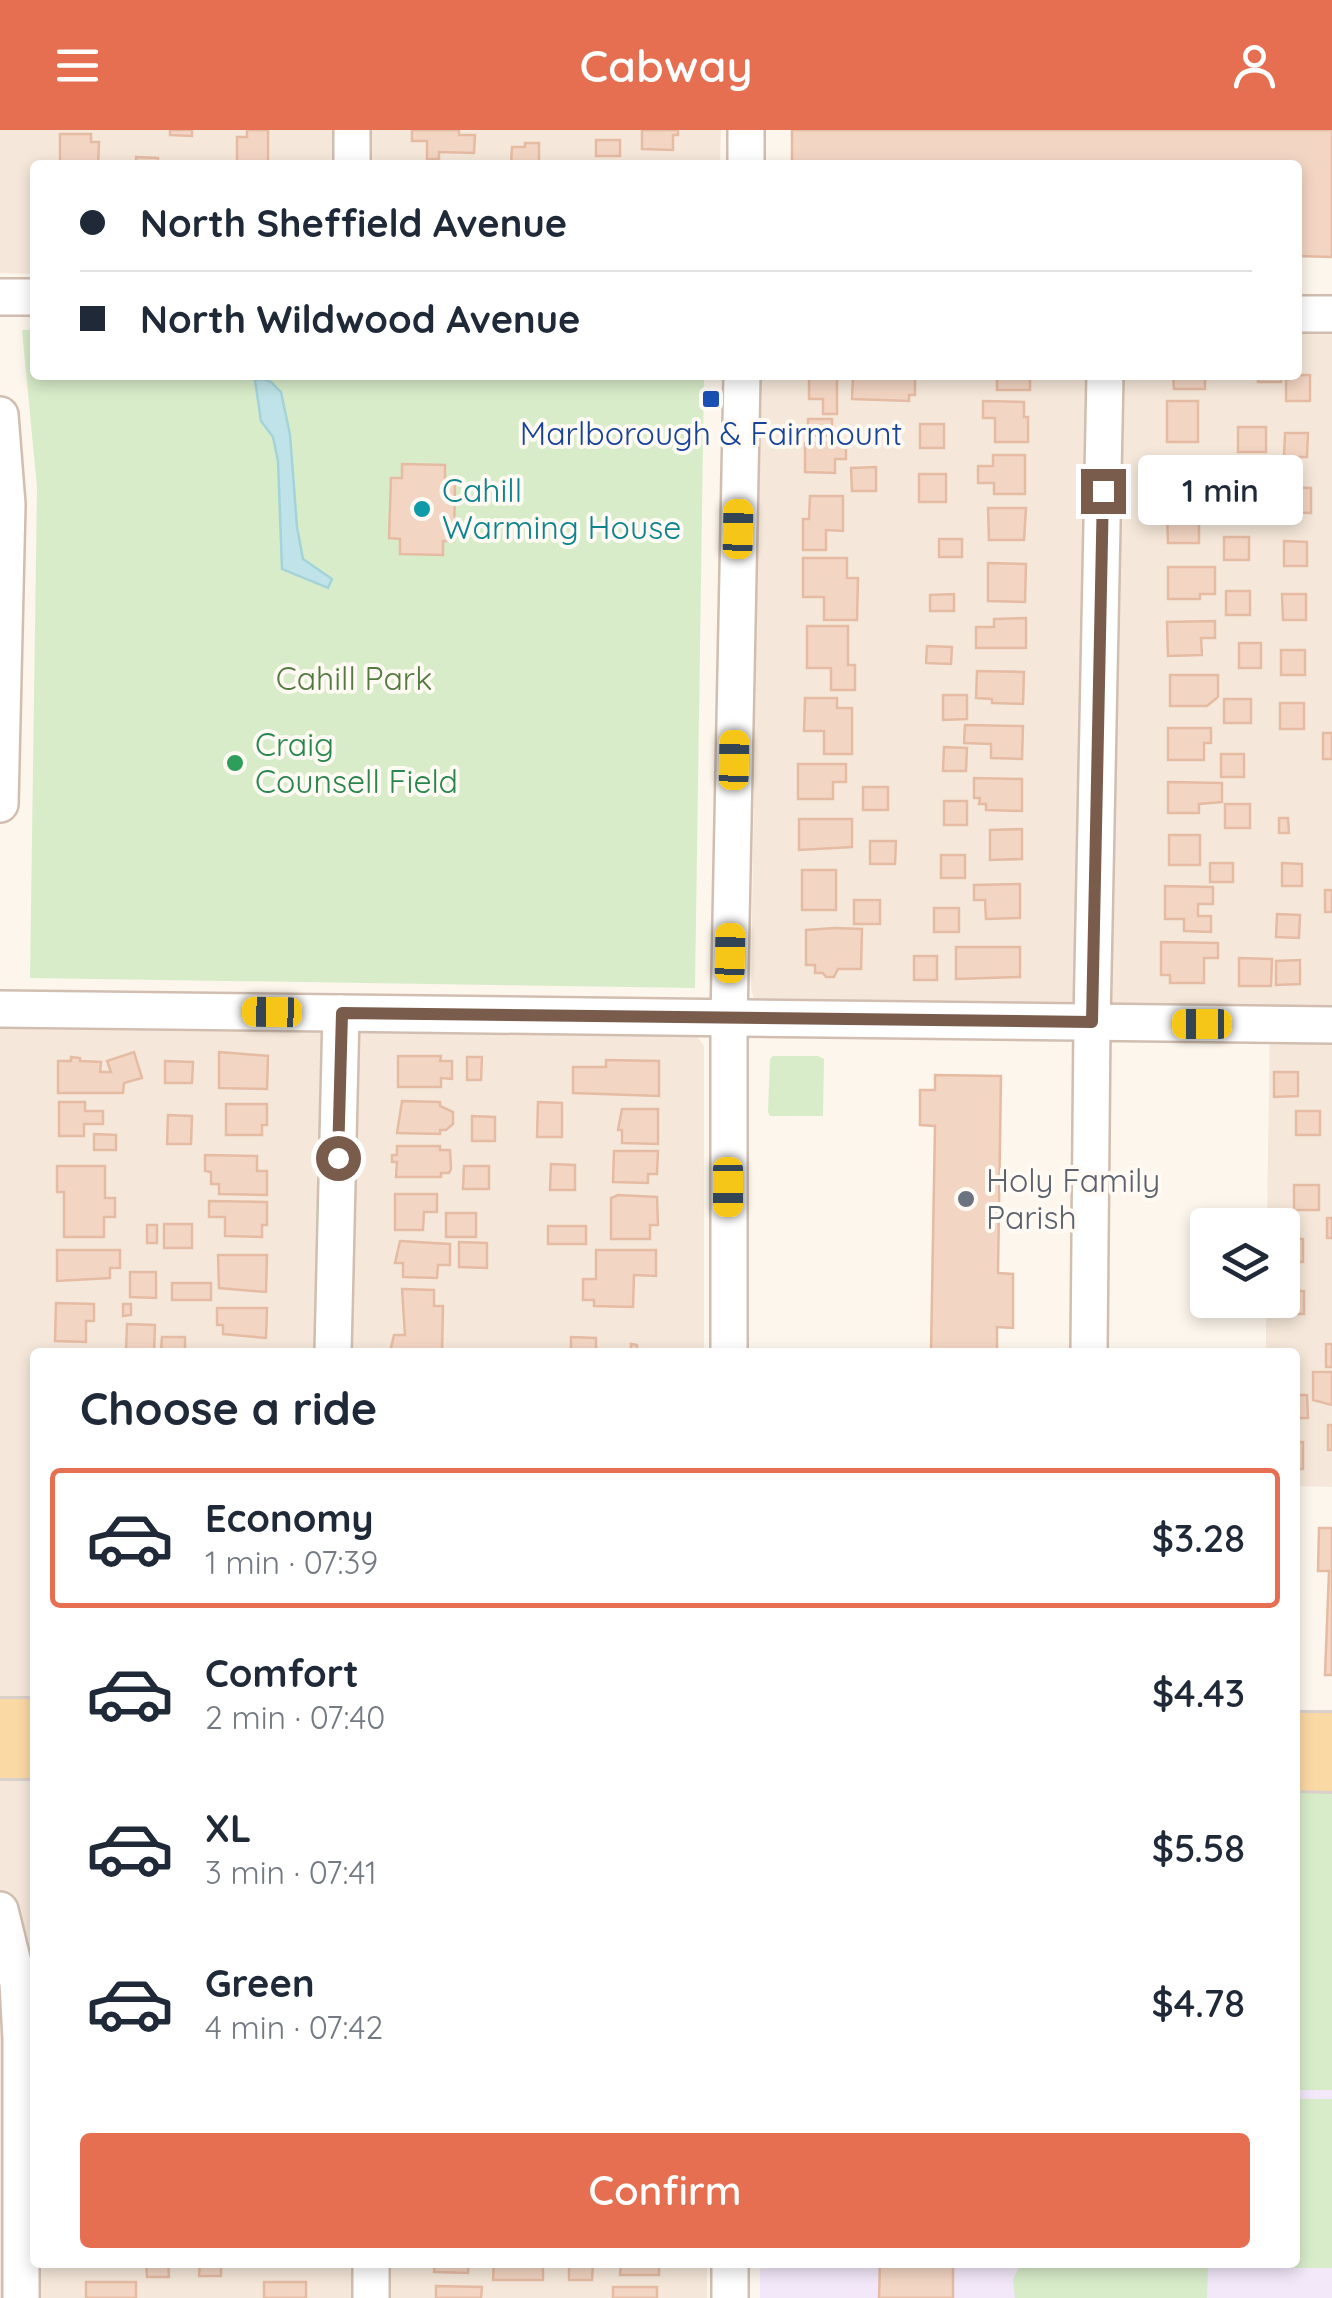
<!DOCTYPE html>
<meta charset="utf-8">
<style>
:root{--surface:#fff;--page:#f6f6f7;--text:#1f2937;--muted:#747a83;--line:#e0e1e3;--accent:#e76f51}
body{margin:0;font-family:Quicksand,sans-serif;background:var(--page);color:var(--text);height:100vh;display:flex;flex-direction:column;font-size:38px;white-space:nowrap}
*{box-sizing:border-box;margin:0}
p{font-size:32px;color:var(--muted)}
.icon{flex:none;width:55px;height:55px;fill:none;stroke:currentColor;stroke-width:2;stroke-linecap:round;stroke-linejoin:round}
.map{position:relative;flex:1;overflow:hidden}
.details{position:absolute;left:30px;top:1218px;width:1270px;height:920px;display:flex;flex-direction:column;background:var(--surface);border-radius:10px;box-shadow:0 5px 15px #0003}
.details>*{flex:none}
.banner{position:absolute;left:30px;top:30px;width:1272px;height:220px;border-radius:10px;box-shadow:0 5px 15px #0003;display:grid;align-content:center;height:220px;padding:0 50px;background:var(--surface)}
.buttons{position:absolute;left:1190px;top:1078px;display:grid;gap:20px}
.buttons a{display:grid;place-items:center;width:110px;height:110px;border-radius:10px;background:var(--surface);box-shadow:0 5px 15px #0003;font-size:50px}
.end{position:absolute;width:45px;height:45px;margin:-22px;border:12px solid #7a5c4d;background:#fff;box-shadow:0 0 0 5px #fff}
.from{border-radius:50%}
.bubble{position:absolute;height:70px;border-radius:10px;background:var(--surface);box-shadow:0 5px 15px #0003;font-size:32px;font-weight:600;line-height:70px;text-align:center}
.car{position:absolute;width:30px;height:60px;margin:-30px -15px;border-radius:12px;box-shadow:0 0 8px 2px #0007;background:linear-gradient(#f5c518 24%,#345 0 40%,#f5c518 0 76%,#345 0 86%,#f5c518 0)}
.banner b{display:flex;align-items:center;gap:35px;height:95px;font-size:38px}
.banner b+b{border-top:2px solid var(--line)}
.banner i{width:25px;height:25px;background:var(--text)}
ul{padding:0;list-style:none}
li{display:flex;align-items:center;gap:30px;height:140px;margin:0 20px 15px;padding:0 30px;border:5px solid transparent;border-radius:10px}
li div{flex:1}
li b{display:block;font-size:38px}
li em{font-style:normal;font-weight:600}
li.current{border-color:var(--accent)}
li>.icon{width:90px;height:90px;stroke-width:1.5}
h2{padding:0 50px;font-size:45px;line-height:120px}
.cta{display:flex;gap:20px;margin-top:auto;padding:20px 50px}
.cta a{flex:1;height:115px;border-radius:10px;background:var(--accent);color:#fff;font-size:40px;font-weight:600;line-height:115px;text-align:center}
header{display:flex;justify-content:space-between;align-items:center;height:130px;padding:0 50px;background:var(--accent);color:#fff;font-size:45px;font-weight:600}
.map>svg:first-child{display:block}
</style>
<header><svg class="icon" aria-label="menu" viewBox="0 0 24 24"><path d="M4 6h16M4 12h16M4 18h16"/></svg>Cabway<svg class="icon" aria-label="person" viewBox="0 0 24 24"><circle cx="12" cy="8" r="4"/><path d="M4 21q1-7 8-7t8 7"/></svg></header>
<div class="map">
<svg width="1332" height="2168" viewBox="0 0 1332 2168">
<rect width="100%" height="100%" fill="#fdf6ec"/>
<g fill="#f5e8da">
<polygon points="0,0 721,0 720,35 35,35 35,144 0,143"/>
<polygon points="1298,204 1332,204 1332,1357 1295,1356 1295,1222 1266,1222 1266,1170 1282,1170 1282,1095 1267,1095 1270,879 760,872 754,869 751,859 760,245 1298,245"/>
<polygon points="0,899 697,906 704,916 704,1222 35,1222 35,1578 0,1578"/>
<polygon points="0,1633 35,1633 35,2132 707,2133 707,2168 0,2168"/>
</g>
<polygon fill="#f3e8fa" points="1295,1661 1332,1661 1332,2168 760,2168 760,2133 1295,2132"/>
<g fill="#d8ecc9">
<polygon points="22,200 35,200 35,245 704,245 695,858 30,848 37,357"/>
<polygon points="773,926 818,926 824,929 823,986 770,986 768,982 770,929"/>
<rect x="1295" y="1661" width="37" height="299"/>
<polygon points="1295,1969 1332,1969 1332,2138 1208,2138 1207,2168 1015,2168 1013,2149 1021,2133 1295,2132"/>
</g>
<polygon fill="#bfe3e8" stroke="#a5d3da" stroke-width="2.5" points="263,249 271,252 281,262 290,305 297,397 303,429 332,449 328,458 282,439 278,331 273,307 261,291 255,250"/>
<g fill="#f3d5c3" stroke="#e6bba3" stroke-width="2.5">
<polygon points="170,0 192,0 192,6 170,5"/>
<polygon points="247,0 268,0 268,35 237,35 237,7 247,7"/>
<polygon points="412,0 459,0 459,5 475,5 474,23 439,22 439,29 427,29 427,11 412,11"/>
<polygon points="642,0 678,0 678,5 673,5 673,20 642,19"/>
<polygon points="792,0 1332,0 1332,127 1298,126 1298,35 792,35"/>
<polygon points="60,4 91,4 91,12 99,12 98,35 60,35"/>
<rect x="596" y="10" width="24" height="16"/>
<polygon points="525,13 539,13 539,35 511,35 512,17 525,17"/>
<polygon points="136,27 158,28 158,35 136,35"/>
<polygon points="809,245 837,245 837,284 823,284 823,269 809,269"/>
<polygon points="853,245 915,245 915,265 909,265 909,271 852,269"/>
<polygon points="981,245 1030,245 1030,260 997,260 997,248 981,248"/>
<polygon points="1173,245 1220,245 1220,247 1205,247 1205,259 1174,259"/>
<rect x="1258" y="245" width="23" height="7"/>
<rect x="1286" y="245" width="24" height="26"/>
<polygon points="983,271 1024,272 1024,287 1028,287 1028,312 995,312 995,288 983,288"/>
<rect x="1167" y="271" width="31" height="41"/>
<rect x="808" y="289" width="24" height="17"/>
<rect x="920" y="294" width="24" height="24"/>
<rect x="1238" y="297" width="28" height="25"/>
<polygon points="1285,303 1308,303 1307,327 1284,327"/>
<polygon points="805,313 846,313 846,329 835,329 835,343 805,342"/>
<polygon points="993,325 1025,325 1025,364 994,364 994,353 978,353 978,336 993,336"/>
<polygon points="1167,327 1221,327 1221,348 1211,348 1211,361 1166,361"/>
<polygon points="402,334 445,335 445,350 455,351 454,411 443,411 443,425 400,424 400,409 389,408 391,348 402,348"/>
<polygon points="876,337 876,361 852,361 851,338"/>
<rect x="919" y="344" width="27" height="28"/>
<polygon points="1284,357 1311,358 1311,383 1283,382"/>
<polygon points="810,366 843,366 843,401 826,400 826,420 803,420 803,389 809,389"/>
<polygon points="988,378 1026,378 1024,410 989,410"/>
<polygon points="1199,382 1199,413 1168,413 1167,383"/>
<rect x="1224" y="407" width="25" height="23"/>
<rect x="939" y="409" width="23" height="18"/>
<polygon points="1284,411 1307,412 1307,436 1284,436"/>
<polygon points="803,428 847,428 847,448 858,448 857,490 824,490 824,467 803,467"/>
<polygon points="988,433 1026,434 1025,472 988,471"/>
<polygon points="1168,437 1215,437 1215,464 1200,464 1200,469 1168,469"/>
<rect x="1226" y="461" width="24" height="24"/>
<polygon points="954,464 954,481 930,481 930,465"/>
<polygon points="1282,464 1306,464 1306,490 1283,490"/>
<polygon points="1026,488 1026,518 976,518 976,497 994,497 994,489"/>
<polygon points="1215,491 1215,508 1201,508 1202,525 1168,526 1167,492"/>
<polygon points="807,496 848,496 848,535 855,535 855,560 831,560 831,538 807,538"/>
<rect x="1239" y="513" width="22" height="25"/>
<polygon points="927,516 952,517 951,534 926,533"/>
<rect x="1281" y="520" width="24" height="25"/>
<polygon points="977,541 1024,542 1023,574 992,573 992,569 976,568"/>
<polygon points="1170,545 1218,545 1218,567 1207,576 1170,576"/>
<polygon points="943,565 967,565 967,589 943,590"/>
<polygon points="805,568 837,568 837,578 852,578 852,624 824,624 824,601 804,601"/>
<rect x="1224" y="569" width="27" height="24"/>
<rect x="1280" y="573" width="24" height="26"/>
<polygon points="965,595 1023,596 1022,629 991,628 991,614 964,613"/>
<polygon points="1168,598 1211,598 1211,613 1204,613 1204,630 1168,630"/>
<rect x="1323" y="603" width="9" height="26"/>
<polygon points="944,617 967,618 966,641 943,641"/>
<rect x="1221" y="624" width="23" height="23"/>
<polygon points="798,634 846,634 846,652 833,652 833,669 798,669"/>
<polygon points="974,648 1022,649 1022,681 986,680 986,674 979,674 980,668 974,668"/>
<polygon points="1168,652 1222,653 1222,672 1199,674 1199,683 1168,683"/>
<rect x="863" y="657" width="25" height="23"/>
<rect x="944" y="671" width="23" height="24"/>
<rect x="1225" y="674" width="25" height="24"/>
<polygon points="1279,688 1288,688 1289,703 1279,703"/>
<polygon points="799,689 852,689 852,717 799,720"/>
<polygon points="1022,699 1022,729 990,730 990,700"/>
<rect x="1169" y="705" width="31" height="30"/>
<polygon points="870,711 896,711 895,734 870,734"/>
<rect x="941" y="725" width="24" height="23"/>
<rect x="1210" y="733" width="23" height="19"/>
<polygon points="1282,733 1302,734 1302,756 1282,756"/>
<rect x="802" y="740" width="34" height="40"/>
<polygon points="1020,754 1020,788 986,789 985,770 974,770 974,755"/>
<polygon points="1165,756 1213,757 1213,774 1198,774 1198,786 1211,786 1211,802 1184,801 1184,789 1165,789"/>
<rect x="1325" y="760" width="7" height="22"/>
<rect x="854" y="770" width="26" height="24"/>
<rect x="934" y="778" width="25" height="24"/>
<polygon points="1277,784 1300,785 1299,808 1276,807"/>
<polygon points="835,798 862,799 861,839 838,839 834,847 826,847 823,843 815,843 815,835 806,835 806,800"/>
<polygon points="1161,812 1218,813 1218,828 1204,828 1204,853 1170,853 1170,845 1161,845"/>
<polygon points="956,817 1020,817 1020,847 956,849"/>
<rect x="914" y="826" width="23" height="24"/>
<polygon points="1239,828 1272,829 1271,856 1239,856"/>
<polygon points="1300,830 1300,854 1276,855 1276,831"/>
<polygon points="134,922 142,948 124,953 123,963 58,963 58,931 71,931 71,927 80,928 80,931 101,932 100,942 111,942 107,931"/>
<polygon points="219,922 268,926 267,959 219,958"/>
<polygon points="398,926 441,926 440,931 452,931 452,949 441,948 441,957 398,957"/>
<polygon points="467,927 482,927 481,950 467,950"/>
<polygon points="606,930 659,931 659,966 573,963 573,937 606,937"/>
<polygon points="165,931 193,932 192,953 165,953"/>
<polygon points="1274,942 1298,942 1298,966 1274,967"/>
<polygon points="935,945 1001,946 998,1143 1013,1144 1013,1198 997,1197 997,1222 931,1222 935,996 920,995 920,960 935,960"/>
<polygon points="402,971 440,972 440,976 453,982 453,994 446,1000 440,1000 440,1004 397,1003"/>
<polygon points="59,972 85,972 85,981 103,981 103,994 84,994 84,1006 59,1006"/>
<polygon points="538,972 562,973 562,1007 537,1007"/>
<polygon points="226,974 267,974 267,995 262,995 262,1005 226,1005"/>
<polygon points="622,979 658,979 658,1014 622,1013 622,1000 618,1000"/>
<rect x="1296" y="981" width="24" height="24"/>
<polygon points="168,985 192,986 191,1014 167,1014"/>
<polygon points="472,986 495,987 495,1011 472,1011"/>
<polygon points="94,1004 116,1005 116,1020 94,1020"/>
<polygon points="397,1016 440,1016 440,1020 450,1020 451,1039 449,1043 441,1043 441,1047 396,1047 397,1032 392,1032 392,1025 397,1025"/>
<polygon points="614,1021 658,1021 657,1044 648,1044 648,1053 613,1052"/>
<polygon points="205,1025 257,1026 257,1041 267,1041 267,1065 219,1064 219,1054 211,1054 211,1042 205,1041"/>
<polygon points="551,1034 575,1035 575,1060 550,1060"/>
<polygon points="57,1036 105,1036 105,1068 115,1068 115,1087 104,1087 104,1107 64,1107 64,1062 57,1062"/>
<polygon points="464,1036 489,1036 489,1059 463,1059"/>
<rect x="1294" y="1055" width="25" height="25"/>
<polygon points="395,1064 437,1064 437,1082 424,1082 423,1100 395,1100"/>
<polygon points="618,1065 657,1067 658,1095 650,1095 650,1109 611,1109 611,1068"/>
<polygon points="209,1071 267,1072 267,1095 262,1095 262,1107 225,1106 225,1087 209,1087"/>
<rect x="446" y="1083" width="30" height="24"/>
<rect x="1327" y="1088" width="5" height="20"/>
<rect x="164" y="1094" width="28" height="24"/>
<rect x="147" y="1095" width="10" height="18"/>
<rect x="548" y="1096" width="38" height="18"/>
<rect x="1282" y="1109" width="21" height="23"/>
<polygon points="400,1111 450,1114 450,1135 438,1135 437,1148 403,1147 403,1133 395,1133"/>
<polygon points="459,1112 487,1113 487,1138 459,1137"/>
<polygon points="57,1120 120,1120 120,1138 110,1138 110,1148 57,1151"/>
<polygon points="596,1120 656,1120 656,1146 634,1145 633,1177 594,1176 594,1170 583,1170 583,1149 596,1149"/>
<polygon points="218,1125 267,1125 266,1162 219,1158"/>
<polygon points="130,1142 156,1142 156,1168 130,1167"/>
<rect x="172" y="1153" width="39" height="17"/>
<polygon points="402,1159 434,1160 434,1176 443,1176 442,1222 390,1222 394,1205 405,1205"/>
<polygon points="1282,1161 1304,1161 1304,1184 1281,1184"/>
<polygon points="56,1173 94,1174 94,1191 86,1191 86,1212 55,1211"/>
<polygon points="123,1174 131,1174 131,1185 123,1186"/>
<polygon points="217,1178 267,1178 266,1208 223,1204 223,1195 217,1195"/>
<polygon points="127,1194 155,1195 154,1222 126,1221"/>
<polygon points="162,1207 185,1207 185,1222 161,1222"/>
<polygon points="571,1207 596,1208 596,1222 571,1222"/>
<polygon points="631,1214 637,1215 637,1220 656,1222 617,1222 631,1220"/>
<rect x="1326" y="1214" width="6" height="23"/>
<polygon points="1313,1242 1332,1242 1332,1275 1313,1270"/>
<polygon points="1295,1265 1307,1265 1308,1288 1295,1288"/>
<rect x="1328" y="1295" width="4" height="25"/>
<rect x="1295" y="1312" width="8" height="27"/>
<polygon points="1319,1398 1332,1398 1332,1545 1325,1545 1329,1441 1318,1441"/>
<rect x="86" y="2132" width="38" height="4"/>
<polygon points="146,2132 168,2132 169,2147 147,2147"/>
<polygon points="251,2132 305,2132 305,2135 251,2134"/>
<polygon points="435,2132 469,2132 468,2143 434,2142"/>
<polygon points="494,2132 543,2133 543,2150 493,2150"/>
<polygon points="621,2132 659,2132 659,2145 620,2145"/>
<polygon points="880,2132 953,2132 953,2168 879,2168"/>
<polygon points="200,2134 221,2135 221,2146 199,2146"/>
<polygon points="569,2134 593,2134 592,2150 569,2150"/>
<rect x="86" y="2152" width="50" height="16"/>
<rect x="264" y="2152" width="42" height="16"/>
<polygon points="436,2156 482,2157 481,2168 436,2168"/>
<rect x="613" y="2157" width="44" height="11"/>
</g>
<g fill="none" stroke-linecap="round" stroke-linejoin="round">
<g stroke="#d1beb0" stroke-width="40">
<g id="minor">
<polyline points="352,35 352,0"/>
<polyline points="746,35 746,0"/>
<polyline points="0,167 35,167"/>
<polyline points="1298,184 1332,184"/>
<polyline points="0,285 7,374 0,674"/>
<polyline points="0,879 1332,895"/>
<polyline points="333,1222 341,883"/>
<polyline points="729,1222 729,890 742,245"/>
<polyline points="1089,1222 1092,892 1105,245"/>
<polyline points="0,1780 18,1853 21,1909 21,2168"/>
<polyline points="371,2168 371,2132"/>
<polyline points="730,2168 730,2132"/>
</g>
</g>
<g stroke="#dad1cd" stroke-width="48">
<g id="major">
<polyline points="0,1590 35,1590"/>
<polyline points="1295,1604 1332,1604"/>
<polyline points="0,1627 35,1627"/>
<polyline points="1295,1639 1332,1640"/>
</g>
</g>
<use href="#minor" stroke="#fff" stroke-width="35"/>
<use href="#major" stroke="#fbd9a5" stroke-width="42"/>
</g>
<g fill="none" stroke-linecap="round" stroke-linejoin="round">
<polyline stroke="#7a5c4d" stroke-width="12" points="338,1028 342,883 1092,892 1103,361"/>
</g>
<rect fill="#1a4fb4" stroke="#fffaf3" stroke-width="4" x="701" y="259" width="20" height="20" rx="5"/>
<circle fill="#0f9aa8" stroke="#fffaf3" stroke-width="4" cx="422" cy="379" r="10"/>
<circle fill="#2e9e5b" stroke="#fffaf3" stroke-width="4" cx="235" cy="633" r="10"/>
<circle fill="#6b7280" stroke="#fffaf3" stroke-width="4" cx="966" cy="1069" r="10"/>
<g text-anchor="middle" stroke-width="8" stroke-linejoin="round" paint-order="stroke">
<g font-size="32" fill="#164399" stroke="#fffaf3">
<text x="711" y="315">Marlborough &amp; Fairmount</text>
</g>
<g font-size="32" fill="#0d838f" stroke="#fffaf3" text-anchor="start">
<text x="442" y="372">Cahill<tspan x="442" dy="37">Warming House</tspan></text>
</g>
<g font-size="32" fill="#537a41" stroke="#fffaf3">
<text x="354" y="560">Cahill Park</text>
</g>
<g font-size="32" fill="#27864d" stroke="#fffaf3" text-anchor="start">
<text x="255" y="626">Craig<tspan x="255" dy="37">Counsell Field</tspan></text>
</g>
<g font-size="32" fill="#5b616d" stroke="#fffaf3" text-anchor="start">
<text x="986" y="1062">Holy Family<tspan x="986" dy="37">Parish</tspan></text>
</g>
</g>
</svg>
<div class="buttons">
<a><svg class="icon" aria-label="layers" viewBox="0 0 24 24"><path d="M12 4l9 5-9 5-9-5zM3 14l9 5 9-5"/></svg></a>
</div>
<i class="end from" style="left:338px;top:1028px"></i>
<i class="end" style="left:1103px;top:361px"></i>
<div class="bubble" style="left:1138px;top:325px;width:165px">1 min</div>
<i class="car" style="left:738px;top:399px;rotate:1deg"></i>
<i class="car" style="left:734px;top:630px;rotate:1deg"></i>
<i class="car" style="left:730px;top:823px;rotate:1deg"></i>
<i class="car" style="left:272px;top:882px;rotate:271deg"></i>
<i class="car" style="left:1202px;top:894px;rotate:270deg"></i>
<i class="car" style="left:728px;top:1057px;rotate:180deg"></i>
<div class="banner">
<b><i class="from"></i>North Sheffield Avenue</b>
<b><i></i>North Wildwood Avenue</b>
</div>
<section class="details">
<h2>Choose a ride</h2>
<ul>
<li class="current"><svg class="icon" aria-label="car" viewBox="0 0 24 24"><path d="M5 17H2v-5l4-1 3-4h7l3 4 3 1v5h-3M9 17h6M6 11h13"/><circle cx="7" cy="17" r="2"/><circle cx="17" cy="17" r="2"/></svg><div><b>Economy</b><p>1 min · 07:39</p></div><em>$3.28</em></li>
<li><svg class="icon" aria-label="car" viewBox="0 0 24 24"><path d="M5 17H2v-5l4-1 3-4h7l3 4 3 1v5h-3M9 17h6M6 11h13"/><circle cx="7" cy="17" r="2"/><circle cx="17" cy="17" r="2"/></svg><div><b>Comfort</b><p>2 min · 07:40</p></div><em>$4.43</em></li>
<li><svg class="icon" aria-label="car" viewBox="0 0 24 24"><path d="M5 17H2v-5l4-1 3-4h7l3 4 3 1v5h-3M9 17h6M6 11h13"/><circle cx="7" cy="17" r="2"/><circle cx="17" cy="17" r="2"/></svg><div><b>XL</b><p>3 min · 07:41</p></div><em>$5.58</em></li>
<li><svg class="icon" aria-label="car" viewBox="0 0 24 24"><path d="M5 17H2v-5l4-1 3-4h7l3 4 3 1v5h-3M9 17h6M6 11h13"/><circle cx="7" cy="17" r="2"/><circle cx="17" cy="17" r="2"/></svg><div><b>Green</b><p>4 min · 07:42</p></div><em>$4.78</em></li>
</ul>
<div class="cta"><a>Confirm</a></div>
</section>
</div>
